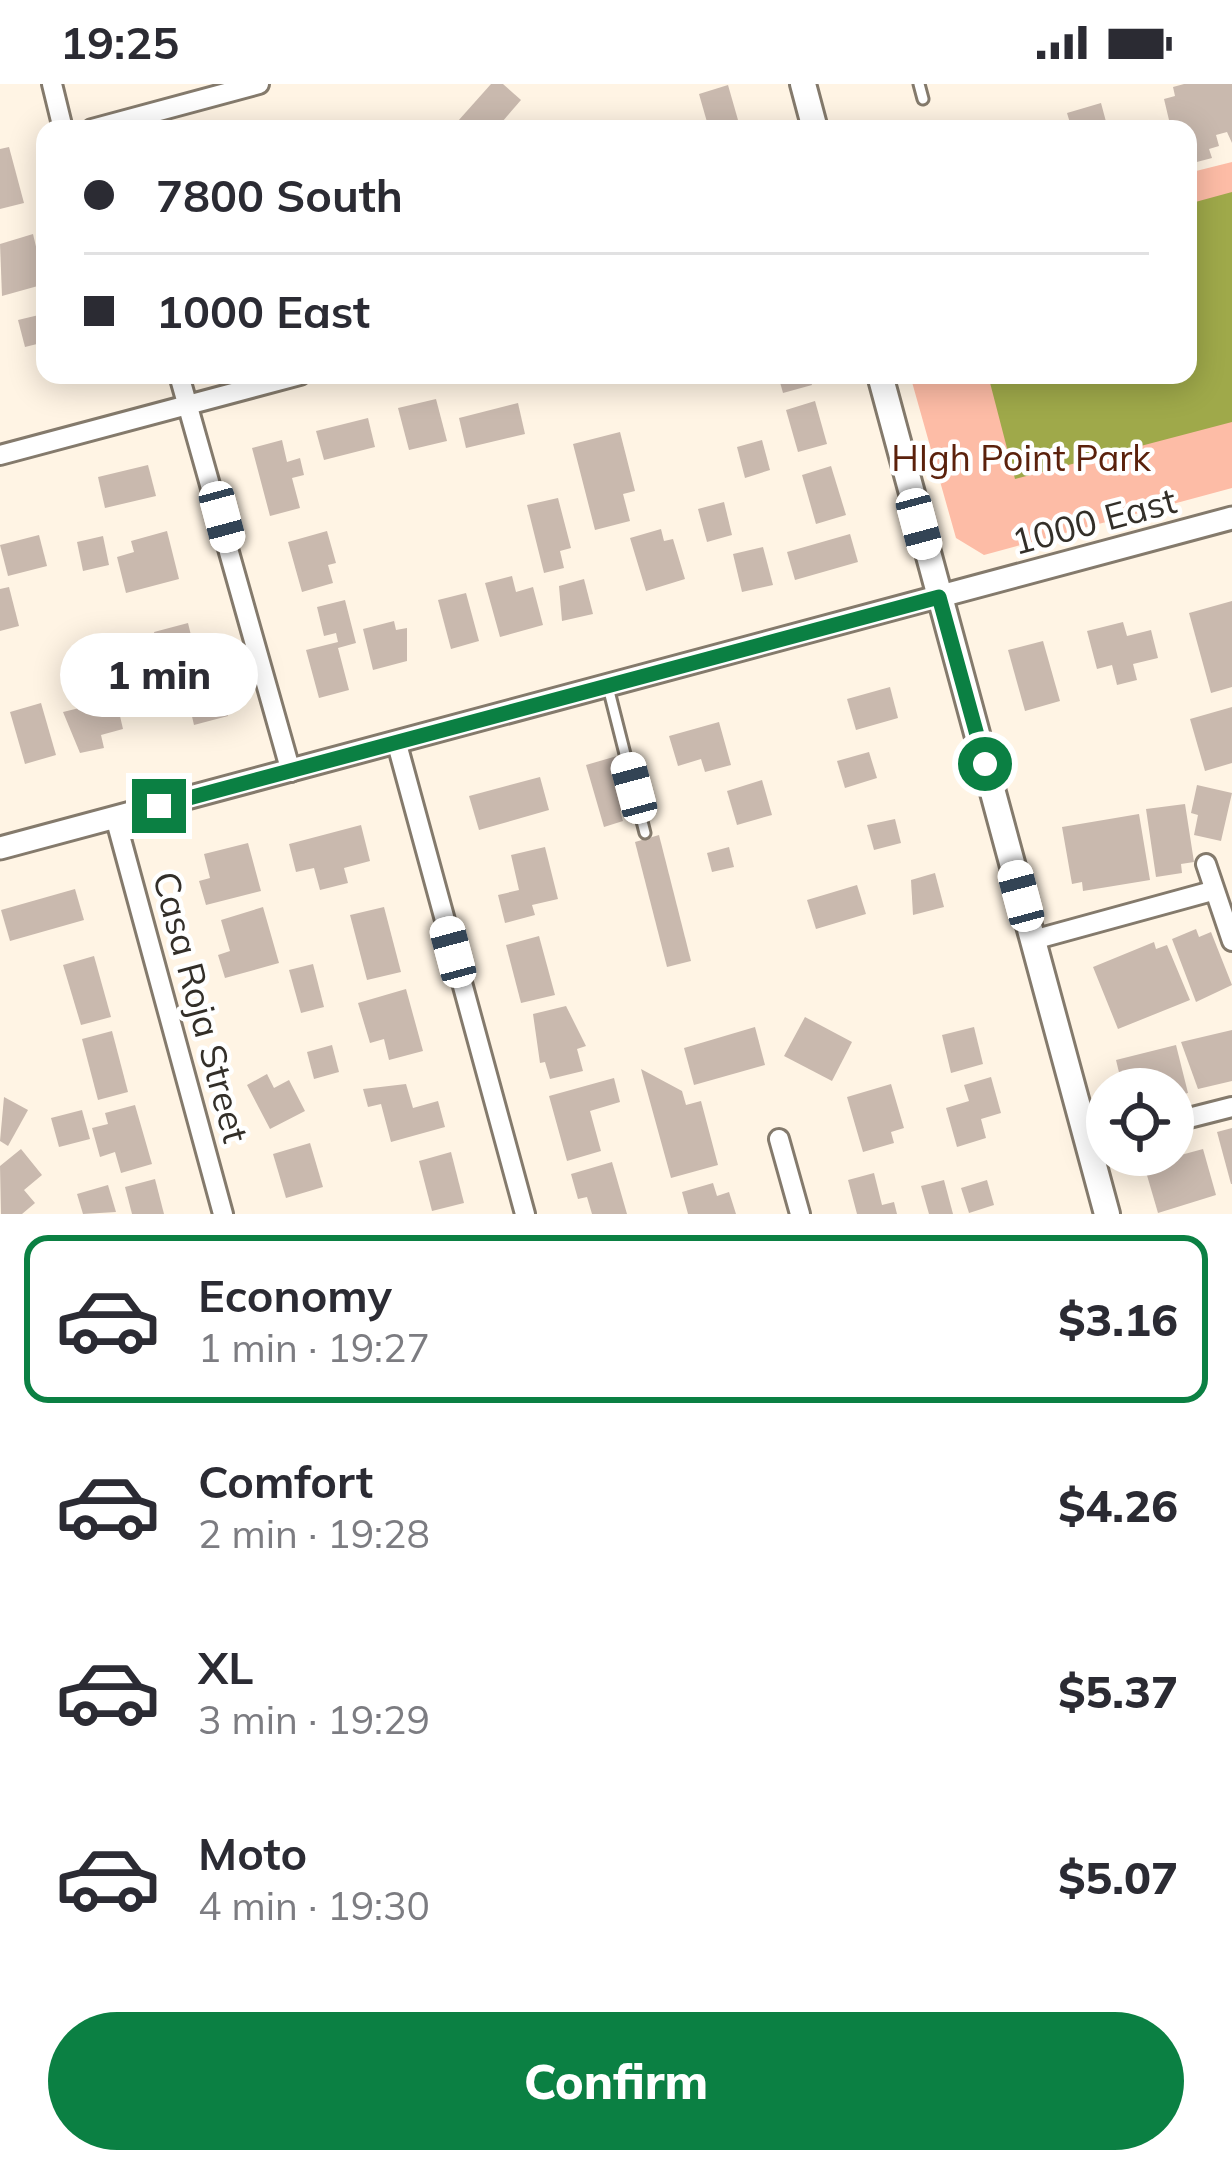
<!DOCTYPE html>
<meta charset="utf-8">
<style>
:root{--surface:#fff;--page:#f2f2f3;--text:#2b2b33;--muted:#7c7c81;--line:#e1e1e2;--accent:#0b8043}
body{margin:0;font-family:Mulish,sans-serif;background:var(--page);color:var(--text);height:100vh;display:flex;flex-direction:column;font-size:45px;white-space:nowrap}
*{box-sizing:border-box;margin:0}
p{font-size:39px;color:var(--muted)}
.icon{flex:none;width:66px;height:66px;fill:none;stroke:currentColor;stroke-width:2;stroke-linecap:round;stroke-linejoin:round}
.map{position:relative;height:1130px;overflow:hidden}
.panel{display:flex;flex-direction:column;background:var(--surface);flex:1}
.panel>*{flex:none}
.top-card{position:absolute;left:36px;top:36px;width:1161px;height:264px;border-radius:24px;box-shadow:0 6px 30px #0003;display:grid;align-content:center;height:264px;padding:0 48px;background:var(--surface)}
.buttons{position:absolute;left:1086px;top:984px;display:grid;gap:24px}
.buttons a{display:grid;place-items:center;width:108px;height:108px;border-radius:50%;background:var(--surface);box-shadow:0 6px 30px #0003;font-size:60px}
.end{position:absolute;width:54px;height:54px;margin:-27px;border:15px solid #0b8043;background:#fff;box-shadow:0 0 0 6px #fff}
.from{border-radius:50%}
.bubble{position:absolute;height:84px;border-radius:42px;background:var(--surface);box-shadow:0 6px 30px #0003;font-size:39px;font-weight:800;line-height:84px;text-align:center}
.car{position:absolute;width:36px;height:72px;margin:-36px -18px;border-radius:15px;box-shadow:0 0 9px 3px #0007;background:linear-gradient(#fff 24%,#345 0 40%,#fff 0 76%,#345 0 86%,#fff 0)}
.top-card b{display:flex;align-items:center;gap:42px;height:114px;font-size:45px}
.top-card b+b{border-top:3px solid var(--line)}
.top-card i{width:30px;height:30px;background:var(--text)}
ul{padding:21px 0 0;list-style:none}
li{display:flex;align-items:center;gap:36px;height:168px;margin:0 24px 18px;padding:0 24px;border:6px solid transparent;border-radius:24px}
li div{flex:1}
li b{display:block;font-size:45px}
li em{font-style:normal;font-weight:800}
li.active{border-color:var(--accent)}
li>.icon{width:108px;height:108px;stroke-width:1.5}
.primary-button{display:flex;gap:24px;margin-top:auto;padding:24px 48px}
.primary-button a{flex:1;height:138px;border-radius:72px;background:var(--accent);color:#fff;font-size:48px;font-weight:800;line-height:138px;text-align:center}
.status{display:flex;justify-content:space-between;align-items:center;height:84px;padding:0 60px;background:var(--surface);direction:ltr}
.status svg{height:33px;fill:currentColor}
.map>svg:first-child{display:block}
</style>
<div class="status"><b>19:25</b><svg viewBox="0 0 49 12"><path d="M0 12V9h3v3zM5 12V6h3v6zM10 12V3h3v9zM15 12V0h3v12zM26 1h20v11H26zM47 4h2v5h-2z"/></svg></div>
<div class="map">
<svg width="1232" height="1130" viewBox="0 0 1232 1130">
<rect width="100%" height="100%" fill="#fff4e4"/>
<polygon fill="#fdbca6" points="1232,78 1232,404 984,471 956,454 910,291 1188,291 1188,89"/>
<polygon fill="#9fa94a" points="1232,108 1232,338 1015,395 988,291 1188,291 1188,120"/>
<g fill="#c9b9ae">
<polygon points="491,0 503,0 521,16 496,45 466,45 458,37"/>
<polygon points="1184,0 1232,0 1232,59 1227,48 1216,51 1219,62 1209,65 1212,74 1193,79 1188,45 1158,45 1156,38 1169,36 1164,15 1175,12 1173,3"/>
<polygon points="728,1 740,43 709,45 699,10"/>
<polygon points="1101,19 1108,45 1064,45 1070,39 1067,29"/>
<polygon points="9,63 24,119 0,125 0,65"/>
<polygon points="33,150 45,200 2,212 0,160"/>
<polygon points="43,230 45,258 25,263 18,236"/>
<polygon points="778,291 809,291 812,301 783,309"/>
<polygon points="436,315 447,357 409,366 398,324"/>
<polygon points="815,317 827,360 798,368 786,326"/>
<polygon points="518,319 525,350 466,364 459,334"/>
<polygon points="368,334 375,363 324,376 316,347"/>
<polygon points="620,348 635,407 623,410 630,437 595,446 573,360"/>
<polygon points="282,356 287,378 300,374 304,391 292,394 300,424 270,432 252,364"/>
<polygon points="762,356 770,386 745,394 737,363"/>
<polygon points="148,381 156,412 105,424 98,393"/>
<polygon points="831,382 846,431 816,440 802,391"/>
<polygon points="558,414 571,464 560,467 564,484 544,489 527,421"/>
<polygon points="724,418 732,451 707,458 698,425"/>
<polygon points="661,445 664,457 673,455 685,495 646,507 630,454"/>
<polygon points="167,447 179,495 126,509 117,473 134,468 131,457"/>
<polygon points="327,447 336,479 328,481 333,499 302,508 288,458"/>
<polygon points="850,450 858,478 795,496 787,468"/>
<polygon points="39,451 47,482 8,492 0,461"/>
<polygon points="103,452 109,481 83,487 77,458"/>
<polygon points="763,463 773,501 742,508 733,470"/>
<polygon points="512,492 516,508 533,503 543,541 500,553 485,499"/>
<polygon points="584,495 593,530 562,537 559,502"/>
<polygon points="9,503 19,542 0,547 0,505"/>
<polygon points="466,509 479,557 451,565 438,516"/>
<polygon points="345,516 356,559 338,564 349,606 319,614 306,566 338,558 336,549 324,552 317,523"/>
<polygon points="1232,517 1232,603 1211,609 1189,529"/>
<polygon points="394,537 396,546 407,544 407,577 373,586 363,545"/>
<polygon points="1123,538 1127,552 1151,546 1158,574 1133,580 1137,596 1117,601 1112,581 1097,585 1087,547"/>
<polygon points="188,539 200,588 216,584 228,632 194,641 190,624 174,628 154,548"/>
<polygon points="1043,557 1060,617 1025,627 1008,566"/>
<polygon points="890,603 898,634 856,646 847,615"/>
<polygon points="116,615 123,645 101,651 104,664 80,669 63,628"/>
<polygon points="41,619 56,671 25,680 10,628"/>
<polygon points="1232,623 1232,679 1205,687 1190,635"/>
<polygon points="719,638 731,681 705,688 701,675 678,682 669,652"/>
<polygon points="869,668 877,694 845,704 837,677"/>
<polygon points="617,672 632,724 620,727 623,737 604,743 586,681"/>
<polygon points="540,693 549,726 479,746 469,712"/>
<polygon points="762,696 772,731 737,741 727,707"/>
<polygon points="1197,701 1232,709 1221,757 1194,751 1198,731 1191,729"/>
<polygon points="1185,720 1194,778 1181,780 1182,789 1156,793 1146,725"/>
<polygon points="1139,730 1150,796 1083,807 1082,798 1072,800 1062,743"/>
<polygon points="895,735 901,759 874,766 867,741"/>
<polygon points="361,741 370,777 344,784 348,799 320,806 314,784 296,788 289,760"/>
<polygon points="659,751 691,877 667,883 635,758"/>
<polygon points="248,759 261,807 206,821 199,797 210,794 204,770"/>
<polygon points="545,763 558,815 532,821 535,831 505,839 498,811 519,806 511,771"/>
<polygon points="729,763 734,783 712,788 707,769"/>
<polygon points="935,789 944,823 913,831 911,796"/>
<polygon points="857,801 866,830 816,845 807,816"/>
<polygon points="75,805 84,836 10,857 1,826"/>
<polygon points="263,823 279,879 225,894 218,871 230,867 221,836"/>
<polygon points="384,823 401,888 367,896 350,831"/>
<polygon points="1196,845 1199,853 1211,848 1232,901 1196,918 1172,855"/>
<polygon points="539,852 555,911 521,919 506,861"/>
<polygon points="1154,858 1156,865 1167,861 1190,916 1118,945 1093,883"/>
<polygon points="94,872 111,933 81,941 63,881"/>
<polygon points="313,880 324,923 301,929 289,886"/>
<polygon points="406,905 423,967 389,976 384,955 370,959 358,919"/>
<polygon points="566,922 586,962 577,965 583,987 550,995 545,978 540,979 533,930"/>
<polygon points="805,933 852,958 832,997 784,972"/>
<polygon points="755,943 765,981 694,1001 684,964"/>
<polygon points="974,943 983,980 951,989 942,951"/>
<polygon points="1232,946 1232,997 1198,1005 1181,958"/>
<polygon points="112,947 128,1008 98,1016 82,955"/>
<polygon points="332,961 339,988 314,995 307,968"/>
<polygon points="1176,961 1188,1009 1173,1013 1173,1005 1123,1005 1116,976"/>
<polygon points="641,985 682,1007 686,1021 701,1017 718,1081 671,1094"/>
<polygon points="267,990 274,1004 289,996 305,1027 270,1045 247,1001"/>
<polygon points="991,993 1001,1029 981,1035 986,1054 957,1063 946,1024 969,1017 964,1001"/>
<polygon points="614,994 620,1018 590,1027 601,1067 567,1077 549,1012"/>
<polygon points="406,1000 413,1024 438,1017 445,1043 391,1058 381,1020 368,1023 363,1005"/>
<polygon points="891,1000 904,1044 891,1048 894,1059 863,1068 847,1013"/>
<polygon points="4,1013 28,1026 8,1062 0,1057"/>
<polygon points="135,1021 152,1080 121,1089 115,1068 100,1073 92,1044 108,1040 105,1029"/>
<polygon points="82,1026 90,1055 59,1063 51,1034"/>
<polygon points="1232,1044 1232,1100 1231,1100 1217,1048"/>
<polygon points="310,1059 323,1103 286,1114 273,1070"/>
<polygon points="21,1065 42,1091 24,1106 35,1119 22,1130 1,1130 0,1082"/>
<polygon points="1203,1065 1216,1111 1158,1129 1144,1081"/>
<polygon points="451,1068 464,1119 432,1127 419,1077"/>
<polygon points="612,1078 627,1130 592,1130 587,1113 578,1115 571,1090"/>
<polygon points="874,1089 882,1121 894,1118 897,1130 857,1130 848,1096"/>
<polygon points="155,1095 164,1130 132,1130 125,1103"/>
<polygon points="944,1096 953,1130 929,1130 921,1102"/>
<polygon points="987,1096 994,1121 969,1129 961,1104"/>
<polygon points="713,1099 717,1112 729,1108 736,1130 688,1130 682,1108"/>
<polygon points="108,1101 116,1128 83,1130 77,1110"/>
</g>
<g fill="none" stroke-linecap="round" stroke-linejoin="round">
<g stroke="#847a6c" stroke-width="15">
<g id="service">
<polyline points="919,0 923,15"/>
<polyline points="608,603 645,749"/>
</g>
</g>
<g stroke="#847a6c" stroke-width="24">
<g id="minor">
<polyline points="52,0 63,45"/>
<polyline points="92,45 259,0"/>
<polyline points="179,291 291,688"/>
<polyline points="0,371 300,291"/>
<polyline points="397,660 525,1130"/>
<polyline points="115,733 223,1130"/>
<polyline points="1206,780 1232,857"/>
<polyline points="1033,856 1212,807"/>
<polyline points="1173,1038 1232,1023"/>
<polyline points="779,1055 800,1130"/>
</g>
</g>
<g stroke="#847a6c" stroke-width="27">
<polyline id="tertiary" points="0,764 1232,434"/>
</g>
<g stroke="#847a6c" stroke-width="30">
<g id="secondary">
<polyline points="803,0 815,45"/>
<polyline points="880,291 1107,1130"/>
</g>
</g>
<use href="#service" stroke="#fff" stroke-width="9"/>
<use href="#minor" stroke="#fff" stroke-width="18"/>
<use href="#tertiary" stroke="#fff" stroke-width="21"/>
<use href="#secondary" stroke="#fff" stroke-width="24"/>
</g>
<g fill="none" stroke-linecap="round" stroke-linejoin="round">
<polyline stroke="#0b8043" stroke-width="15" points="159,722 939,513 985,680"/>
</g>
<g text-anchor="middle" stroke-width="9" stroke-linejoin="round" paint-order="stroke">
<g font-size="36" fill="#5b210c" stroke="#fff">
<text x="1021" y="387">HIgh Point Park</text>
</g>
<g font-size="36" fill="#332f29" stroke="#fff">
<text transform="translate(1094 437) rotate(-15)" y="13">1000 East</text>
<text transform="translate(201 923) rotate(75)" y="13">Casa Roja Street</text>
</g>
</g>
</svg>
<div class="buttons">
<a><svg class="icon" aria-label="locate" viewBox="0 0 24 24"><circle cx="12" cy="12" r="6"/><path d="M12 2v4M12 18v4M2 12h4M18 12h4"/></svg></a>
</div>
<i class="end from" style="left:985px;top:680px"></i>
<i class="end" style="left:159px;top:722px"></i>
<div class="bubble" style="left:60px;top:549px;width:198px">1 min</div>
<i class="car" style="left:222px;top:433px;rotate:165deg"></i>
<i class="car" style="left:919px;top:440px;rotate:165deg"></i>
<i class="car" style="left:634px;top:704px;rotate:345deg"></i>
<i class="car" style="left:1021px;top:812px;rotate:345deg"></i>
<i class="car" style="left:453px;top:868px;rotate:345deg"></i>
<div class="top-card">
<b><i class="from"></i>7800 South</b>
<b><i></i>1000 East</b>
</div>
</div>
<section class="panel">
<ul>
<li class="active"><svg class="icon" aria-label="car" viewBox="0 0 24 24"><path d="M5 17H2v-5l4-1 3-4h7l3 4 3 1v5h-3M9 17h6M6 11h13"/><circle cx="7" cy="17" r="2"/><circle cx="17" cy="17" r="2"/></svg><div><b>Economy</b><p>1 min · 19:27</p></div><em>$3.16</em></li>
<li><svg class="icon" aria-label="car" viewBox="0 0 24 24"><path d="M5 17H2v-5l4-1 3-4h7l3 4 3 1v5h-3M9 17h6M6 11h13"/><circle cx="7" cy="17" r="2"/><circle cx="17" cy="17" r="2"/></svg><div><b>Comfort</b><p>2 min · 19:28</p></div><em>$4.26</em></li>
<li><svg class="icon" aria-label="car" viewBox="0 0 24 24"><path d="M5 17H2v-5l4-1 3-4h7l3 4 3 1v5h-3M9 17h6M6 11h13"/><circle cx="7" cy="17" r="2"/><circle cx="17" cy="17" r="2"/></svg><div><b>XL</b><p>3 min · 19:29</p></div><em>$5.37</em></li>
<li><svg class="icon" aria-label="car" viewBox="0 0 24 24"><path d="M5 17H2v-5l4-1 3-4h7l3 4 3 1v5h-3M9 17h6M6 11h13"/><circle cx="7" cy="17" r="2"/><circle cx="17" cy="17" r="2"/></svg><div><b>Moto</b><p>4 min · 19:30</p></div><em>$5.07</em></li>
</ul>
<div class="primary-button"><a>Confirm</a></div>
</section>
